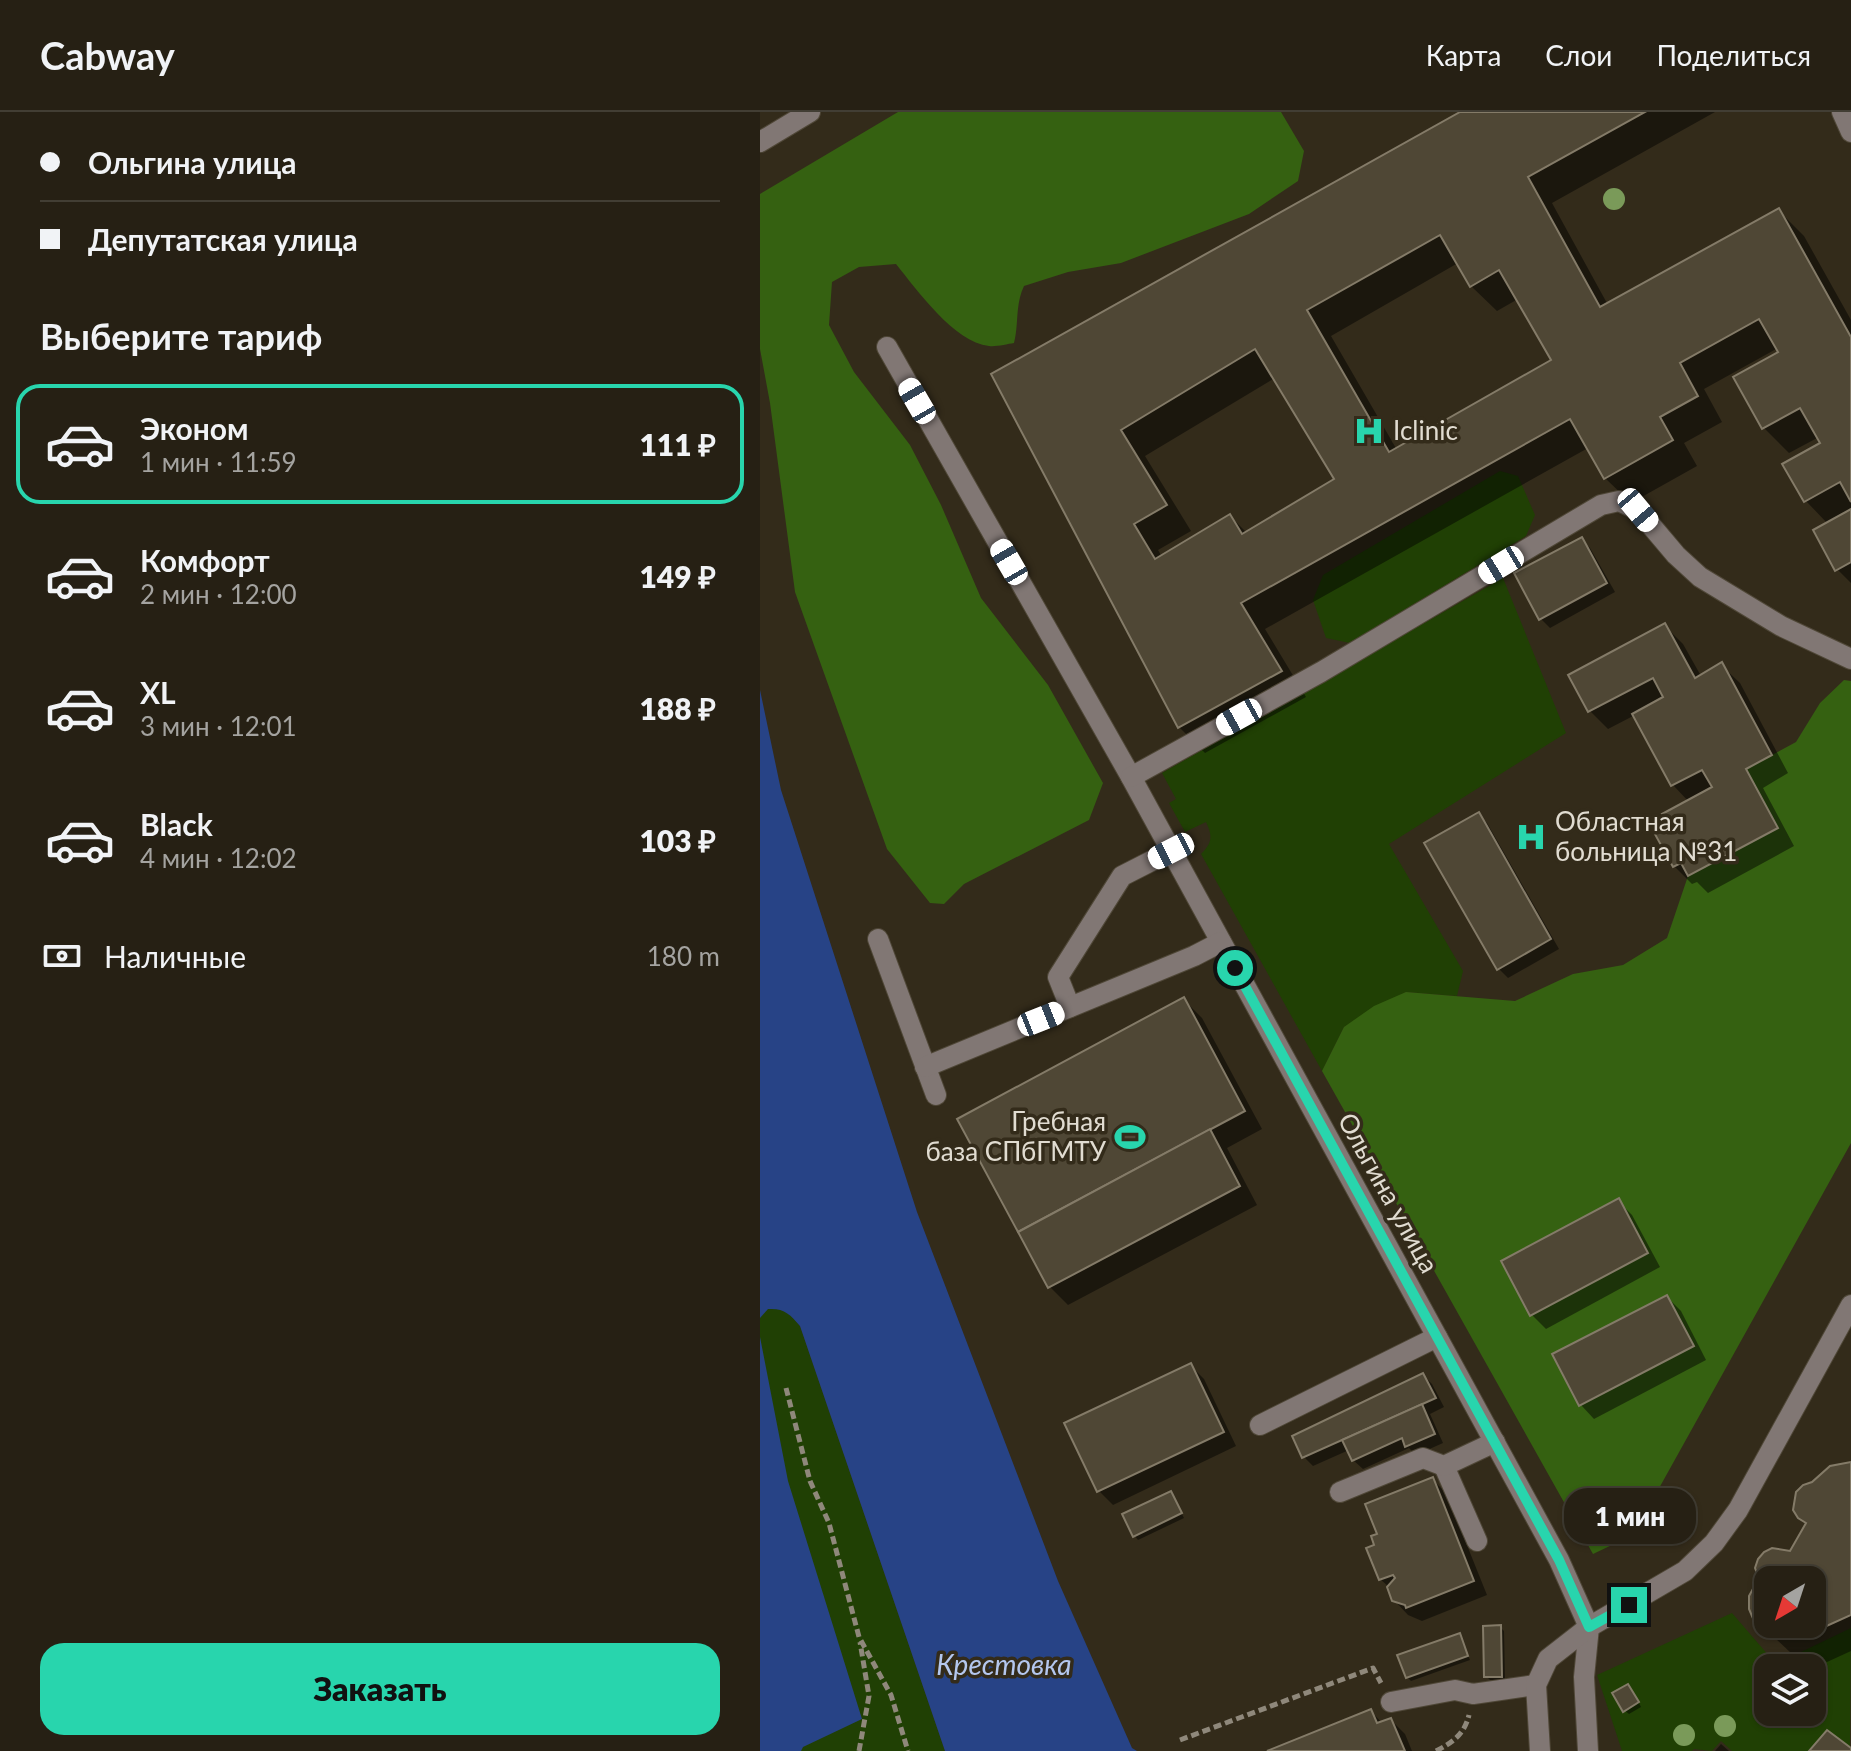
<!DOCTYPE html>
<html lang="ru">
<meta charset="utf-8">
<style>
:root{--surface:#262014;--page:#322d22;--text:#f1f3f6;--muted:#a4a3a0;--line:#423e34;--accent:#28d5ad}
body{margin:0;font-family:Lato,sans-serif;background:var(--page);color:var(--text);height:100vh;display:flex;flex-direction:column;font-size:30px;white-space:nowrap}
*{box-sizing:border-box;margin:0}
p{font-size:26px;color:var(--muted)}
.icon{flex:none;width:44px;height:44px;fill:none;stroke:currentColor;stroke-width:2;stroke-linecap:round;stroke-linejoin:round}
.map{position:relative;flex:1;overflow:hidden}
.sheet{display:flex;flex-direction:column;background:var(--surface);width:760px}
.sheet>*{flex:none}
.guide{display:grid;align-content:center;height:176px;padding:0 40px;background:var(--surface)}
.needle{width:52px;rotate:219deg}
.buttons{position:absolute;left:994px;top:1454px;display:grid;gap:16px}
.buttons a{display:grid;place-items:center;width:72px;height:72px;border-radius:16px;background:var(--surface);box-shadow:0 2px 6px #0004,0 0 0 2px var(--line);font-size:40px}
.end{position:absolute;width:36px;height:36px;margin:-18px;border:10px solid #28d5ad;background:#111;box-shadow:0 0 0 4px #111}
.from{border-radius:50%}
.bubble{position:absolute;height:56px;border-radius:24px;background:var(--surface);box-shadow:0 2px 6px #0004,0 0 0 2px var(--line);font-size:26px;font-weight:800;line-height:56px;text-align:center}
.car{position:absolute;width:24px;height:48px;margin:-24px -12px;border-radius:10px;box-shadow:0 0 6px 2px #0007;background:linear-gradient(#fff 24%,#345 0 40%,#fff 0 76%,#345 0 86%,#fff 0)}
.guide b{display:flex;align-items:center;gap:28px;height:76px;font-size:30px}
.guide b+b{border-top:2px solid var(--line)}
.guide i{width:20px;height:20px;background:var(--text)}
ul{padding:0;list-style:none}
li{display:flex;align-items:center;gap:24px;height:120px;margin:0 16px 12px;padding:0 24px;border:4px solid transparent;border-radius:24px}
li div{flex:1}
li b{display:block;font-size:30px}
li em{font-style:normal;font-weight:800}
li.on{border-color:var(--accent)}
li>.icon{width:72px;height:72px;stroke-width:1.5}
h2{padding:0 40px;font-size:36px;line-height:96px}
.pay{display:flex;align-items:center;gap:20px;height:88px;padding:0 40px;font-size:30px}
.pay p{margin-inline-start:auto}
.primary-button{display:flex;gap:16px;margin-top:auto;padding:16px 40px}
.primary-button a{flex:1;height:92px;border-radius:24px;background:var(--accent);color:#111;font-size:32px;font-weight:800;line-height:92px;text-align:center}
header{display:flex;align-items:center;gap:48px;box-sizing:border-box;height:112px;padding:0 40px;background:var(--surface);border-bottom:2px solid var(--line)}
header strong{font-size:38px}
nav{display:flex;gap:44px;margin-inline-start:auto;font-size:28px}
main{display:flex;flex:1;min-height:0}
.map>svg:first-child{display:block}
</style>
<header>
<strong>Cabway</strong>
<nav><a>Карта</a><a>Слои</a><a>Поделиться</a></nav>
</header>
<main>
<section class="sheet">
<div class="guide">
<b><i class="from"></i>Ольгина улица</b>
<b><i></i>Депутатская улица</b>
</div>
<h2>Выберите тариф</h2>
<ul>
<li class="on"><svg class="icon" aria-label="car" viewBox="0 0 24 24"><path d="M5 17H2v-5l4-1 3-4h7l3 4 3 1v5h-3M9 17h6M6 11h13"/><circle cx="7" cy="17" r="2"/><circle cx="17" cy="17" r="2"/></svg><div><b>Эконом</b><p>1 мин · 11:59</p></div><em>111 ₽</em></li>
<li><svg class="icon" aria-label="car" viewBox="0 0 24 24"><path d="M5 17H2v-5l4-1 3-4h7l3 4 3 1v5h-3M9 17h6M6 11h13"/><circle cx="7" cy="17" r="2"/><circle cx="17" cy="17" r="2"/></svg><div><b>Комфорт</b><p>2 мин · 12:00</p></div><em>149 ₽</em></li>
<li><svg class="icon" aria-label="car" viewBox="0 0 24 24"><path d="M5 17H2v-5l4-1 3-4h7l3 4 3 1v5h-3M9 17h6M6 11h13"/><circle cx="7" cy="17" r="2"/><circle cx="17" cy="17" r="2"/></svg><div><b>XL</b><p>3 мин · 12:01</p></div><em>188 ₽</em></li>
<li><svg class="icon" aria-label="car" viewBox="0 0 24 24"><path d="M5 17H2v-5l4-1 3-4h7l3 4 3 1v5h-3M9 17h6M6 11h13"/><circle cx="7" cy="17" r="2"/><circle cx="17" cy="17" r="2"/></svg><div><b>Black</b><p>4 мин · 12:02</p></div><em>103 ₽</em></li>
</ul>
<div class="pay"><svg class="icon" aria-label="cash" viewBox="0 0 24 24"><path d="M3 7h18v10H3z"/><circle cx="12" cy="12" r="2"/></svg>Наличные<p>180 m</p></div>
<div class="primary-button"><a>Заказать</a></div>
</section>
<div class="map">
<svg width="1091" height="1639" viewBox="0 0 1091 1639">
<rect width="100%" height="100%" fill="#332b1a"/>
<g fill="#204004" fill-rule="evenodd">
<polygon points="740,359 758,364 775,403 766,424 590,531 566,526 553,488 563,463"/>
<path d="M 743,466 L 806,621 L 629,732 L 703,859 L 697,884 L 646,880 L 584,915 L 562,959 L 441,742 C 452,731 453,724 446,710 L 425,720 L 409,691 L 416,687 L 402,661 Z"/>
<polygon points="0,1176 16,1196 29,1201 40,1214 185,1639 0,1639"/>
<path d="M 972,1501 L 1016,1552 L 1091,1516 L 1090,1637 L 1067,1618 L 1049,1639 L 972,1639 L 961,1629 L 952,1639 L 934,1637 L 932,1639 L 862,1639 L 837,1563 ZM 1008,1556 L 1052,1556 L 1052,1600 L 1008,1600 Z"/>
</g>
<g fill="#356111">
<path d="M 138,0 L 521,0 L 544,39 L 538,69 L 489,102 L 361,151 L 308,160 L 264,174 C 255,193 259,211 254,231 C 247,232 236,235 229,234 C 194,230 157,178 136,152 L 99,155 L 72,170 L 69,213 L 94,260 L 150,333 L 181,393 L 221,486 L 288,573 L 343,671 L 329,708 L 204,772 L 184,792 L 170,791 L 127,737 L 35,480 L 10,291 L 0,237 L 0,82 Z"/>
<polygon points="1084,568 1091,569 1091,1031 873,1423 833,1442 562,959 584,915 614,894 646,880 755,889 813,862 863,853 907,826 928,764 986,657 1036,630 1060,591"/>
</g>
<g fill="#274386">
<path d="M 0,578 L 21,678 L 157,1100 L 298,1469 L 372,1636 L 377,1639 L 185,1639 L 40,1214 C 30,1202 24,1196 8,1197 L 0,1206 Z"/>
<polygon points="0,1225 28,1369 102,1607 43,1635 41,1639 0,1639"/>
</g>
<g fill="#0007" fill-rule="evenodd">
<path d="M 705,0 L 955,0 L 792,91 L 848,193 L 1018,98 L 1044,124 L 1091,208 L 1091,471 L 1077,457 L 1068,412 L 1046,389 L 1025,353 L 1063,331 L 1059,325 L 1029,341 L 1004,316 L 1020,241 L 1018,236 L 944,277 L 962,310 L 924,331 L 937,354 L 871,391 L 845,366 L 828,336 L 505,517 L 546,585 L 445,641 L 419,615 L 234,263 ZM 698,151 L 711,174 L 737,199 L 758,187 L 794,248 L 637,338 L 571,224 ZM 515,266 L 576,367 L 487,421 L 470,404 L 402,445 L 398,438 L 431,419 L 385,344 Z"/>
<polygon points="821,427 830,436 855,480 790,516 781,507"/>
<polygon points="905,514 923,532 941,564 961,553 980,571 1028,661 1003,676 1034,734 948,781 937,770 932,772 914,754 929,690 913,673 875,603 848,617 830,599 811,564"/>
<polygon points="718,702 727,711 799,837 748,866 739,857"/>
<polygon points="424,888 442,906 502,1017 467,1036 497,1093 308,1193 290,1175"/>
<polygon points="858,1089 872,1103 900,1155 786,1217 772,1203"/>
<polygon points="907,1185 921,1199 946,1248 834,1307 821,1293"/>
<polygon points="430,1253 444,1267 476,1334 353,1393 339,1379"/>
<polygon points="663,1263 672,1272 684,1295 670,1302 683,1331 656,1343 649,1336 603,1357 593,1348 589,1338 553,1354 544,1345"/>
<path d="M 1091,1353 L 1091,1539 L 1067,1550 L 1057,1545 L 1044,1546 L 1032,1542 L 996,1508 L 991,1485 L 1031,1442 L 1047,1413 L 1040,1405 ZM 1008,1468 L 1052,1468 L 1052,1512 L 1008,1512 Z"/>
<polygon points="672,1367 686,1381 727,1483 662,1509 648,1503 634,1488 629,1475 620,1467 617,1434 619,1423"/>
<polygon points="411,1382 424,1406 378,1428 374,1423"/>
<polygon points="740,1515 744,1519 745,1568 730,1568 726,1564"/>
<polygon points="699,1523 710,1548 651,1569 647,1565"/>
<polygon points="872,1578 881,1595 869,1602 864,1598"/>
<polygon points="611,1599 622,1611 631,1608 645,1622 652,1639 511,1639"/>
<polygon points="961,1632 969,1639 955,1639"/>
</g>
<g fill="#4f4735" stroke="#847b68" stroke-width="2" fill-rule="evenodd">
<path d="M 700,0 L 885,0 L 768,65 L 840,195 L 1019,96 L 1091,225 L 1091,390 L 1080,370 L 1044,390 L 1022,352 L 1060,331 L 1040,296 L 1002,317 L 973,265 L 1018,240 L 999,207 L 920,251 L 938,284 L 900,305 L 913,328 L 844,367 L 810,307 L 481,491 L 522,559 L 418,616 L 231,262 ZM 680,123 L 710,175 L 739,158 L 791,248 L 629,340 L 547,198 ZM 495,237 L 574,367 L 482,422 L 470,402 L 395,447 L 374,412 L 407,393 L 361,318 Z"/>
<polygon points="1091,397 1091,450 1075,459 1053,418"/>
<polygon points="822,425 847,471 779,508 754,461"/>
<polygon points="905,511 935,566 962,550 1012,643 986,657 1018,716 928,764 921,751 913,755 891,715 905,707 902,702 952,675 942,658 911,674 872,602 903,585 893,566 828,600 808,563"/>
<polygon points="719,700 791,827 737,858 664,731"/>
<polygon points="424,885 485,999 258,1120 197,1007"/>
<polygon points="450,1017 480,1074 288,1176 258,1120"/>
<polygon points="859,1086 888,1141 770,1204 741,1149"/>
<polygon points="907,1183 934,1234 819,1294 792,1242"/>
<polygon points="431,1251 464,1320 337,1380 304,1311"/>
<polygon points="663,1261 676,1286 542,1346 532,1324"/>
<polygon points="662,1292 675,1322 645,1335 642,1326 592,1349 582,1328"/>
<path d="M 1091,1350 L 1091,1503 L 1040,1526 L 1030,1520 L 1017,1521 L 1005,1518 L 994,1509 L 989,1497 L 989,1484 L 999,1466 L 995,1456 L 998,1447 L 1004,1440 L 1012,1436 L 1030,1439 L 1046,1411 L 1038,1406 L 1033,1398 L 1036,1380 L 1043,1373 L 1052,1370 L 1070,1354 ZM 1008,1468 L 1052,1468 L 1052,1512 L 1008,1512 Z"/>
<polygon points="673,1365 714,1469 646,1496 645,1493 632,1489 627,1475 635,1466 633,1463 619,1468 606,1436 614,1433 611,1424 617,1422 605,1392"/>
<polygon points="411,1379 422,1401 373,1425 362,1402"/>
<polygon points="741,1513 742,1565 724,1565 723,1514"/>
<polygon points="700,1521 708,1544 646,1566 637,1543"/>
<polygon points="868,1572 879,1590 863,1600 852,1581"/>
<polygon points="611,1597 617,1611 631,1606 645,1639 507,1639"/>
<polygon points="1067,1618 1091,1636 1091,1639 1049,1639"/>
</g>
<g fill="none" stroke-linecap="round" stroke-linejoin="round">
<g stroke="#4f4737" stroke-width="22">
<g id="minor">
<polyline points="1082,0 1091,20"/>
<polyline points="0,30 50,0"/>
<polyline points="127,235 371,665 799,1448 829,1515 824,1565 828,1639"/>
<polyline points="371,665 561,560 841,393 859,389 878,398 916,443 940,465 1021,514 1091,547"/>
<polyline points="118,827 176,983"/>
<polyline points="310,895 298,865 362,764 411,739"/>
<polyline points="165,955 434,844 461,830"/>
<polyline points="500,1313 677,1225"/>
<polyline points="684,1354 717,1429"/>
<polyline points="580,1380 663,1346 684,1354 735,1330"/>
<polyline points="631,1590 695,1578 713,1582 776,1573"/>
<polyline points="780,1639 776,1573 788,1547 829,1515 925,1459 954,1431 978,1398 1091,1193"/>
</g>
</g>
<g stroke="#8f887b" stroke-width="5" stroke-dasharray="8 4" stroke-linecap="butt">
<polyline points="26,1276 50,1369 69,1411 99,1525 131,1583 148,1639"/>
<polyline points="420,1628 613,1556 621,1571"/>
<polyline points="99,1639 109,1584 100,1530"/>
<path d="M 676,1639 C 693,1630 704,1623 709,1603"/>
</g>
<use href="#minor" stroke="#817774" stroke-width="20"/>
</g>
<g fill="#7a9a59">
<circle cx="854" cy="87" r="11"/>
<circle cx="965" cy="1614" r="11"/>
<circle cx="924" cy="1623" r="11"/>
</g>
<g fill="none" stroke-linecap="round" stroke-linejoin="round">
<polyline stroke="#28d5ad" stroke-width="10" points="475,856 799,1448 829,1515 869,1493"/>
</g>
<defs>
<g id="hospital-bare" transform="scale(2.4)"><path d="M-5-5h3v3.5h4V-5h3V5h-3V1.5h-4V5h-3Z" fill="#28d5ad" stroke="#332b1a" stroke-width="2.5" paint-order="stroke"/></g>
<g id="stadium-bare" transform="scale(2.4)"><path d="M0-5a6.5 5 0 1 0 0 10a6.5 5 0 1 0 0-10ZM-3.5-1.8h7v3.6h-7Z" fill="#28d5ad" stroke="#332b1a" stroke-width="2.5" paint-order="stroke"/></g>
</defs>
<g fill-rule="evenodd">
<use href="#hospital-bare" x="609" y="319"/>
<use href="#hospital-bare" x="771" y="725"/>
<use href="#stadium-bare" x="370" y="1025"/>
</g>
<g text-anchor="middle" stroke-width="7" stroke-linejoin="round" paint-order="stroke">
<g font-size="26" fill="#e1dcd1" stroke="#332b1a" text-anchor="start">
<text x="633" y="328">Iclinic</text>
<text x="795" y="719">Областная<tspan x="795" dy="30">больница №31</tspan></text>
<text x="346" y="1019" text-anchor="end">Гребная<tspan x="346" dy="30">база СПбГМТУ</tspan></text>
</g>
<g font-size="26" fill="#e1dcd1" stroke="#332b1a">
<text transform="translate(628 1081) rotate(61)" y="9">Ольгина улица</text>
</g>
<g font-size="28" font-style="italic" fill="#b4c7ee" stroke="#332b1a">
<text x="244" y="1563">Крестовка</text>
</g>
</g>
</svg>
<div class="buttons">
<a><svg class="needle" viewBox="-14 -14 28 28"><path d="M0-13l5 13h-10z" fill="#e53935"/><path d="M0 13l5-13h-10z" fill="#a4a3a0"/></svg></a>
<a><svg class="icon" aria-label="layers" viewBox="0 0 24 24"><path d="M12 4l9 5-9 5-9-5zM3 14l9 5 9-5"/></svg></a>
</div>
<i class="end from" style="left:475px;top:856px"></i>
<i class="end" style="left:869px;top:1493px"></i>
<div class="bubble" style="left:804px;top:1376px;width:132px">1 мин</div>
<i class="car" style="left:157px;top:289px;rotate:330deg"></i>
<i class="car" style="left:878px;top:398px;rotate:140deg"></i>
<i class="car" style="left:249px;top:450px;rotate:330deg"></i>
<i class="car" style="left:741px;top:453px;rotate:239deg"></i>
<i class="car" style="left:479px;top:605px;rotate:241deg"></i>
<i class="car" style="left:411px;top:739px;rotate:243deg"></i>
<i class="car" style="left:281px;top:907px;rotate:68deg"></i>
</div>
</main>
